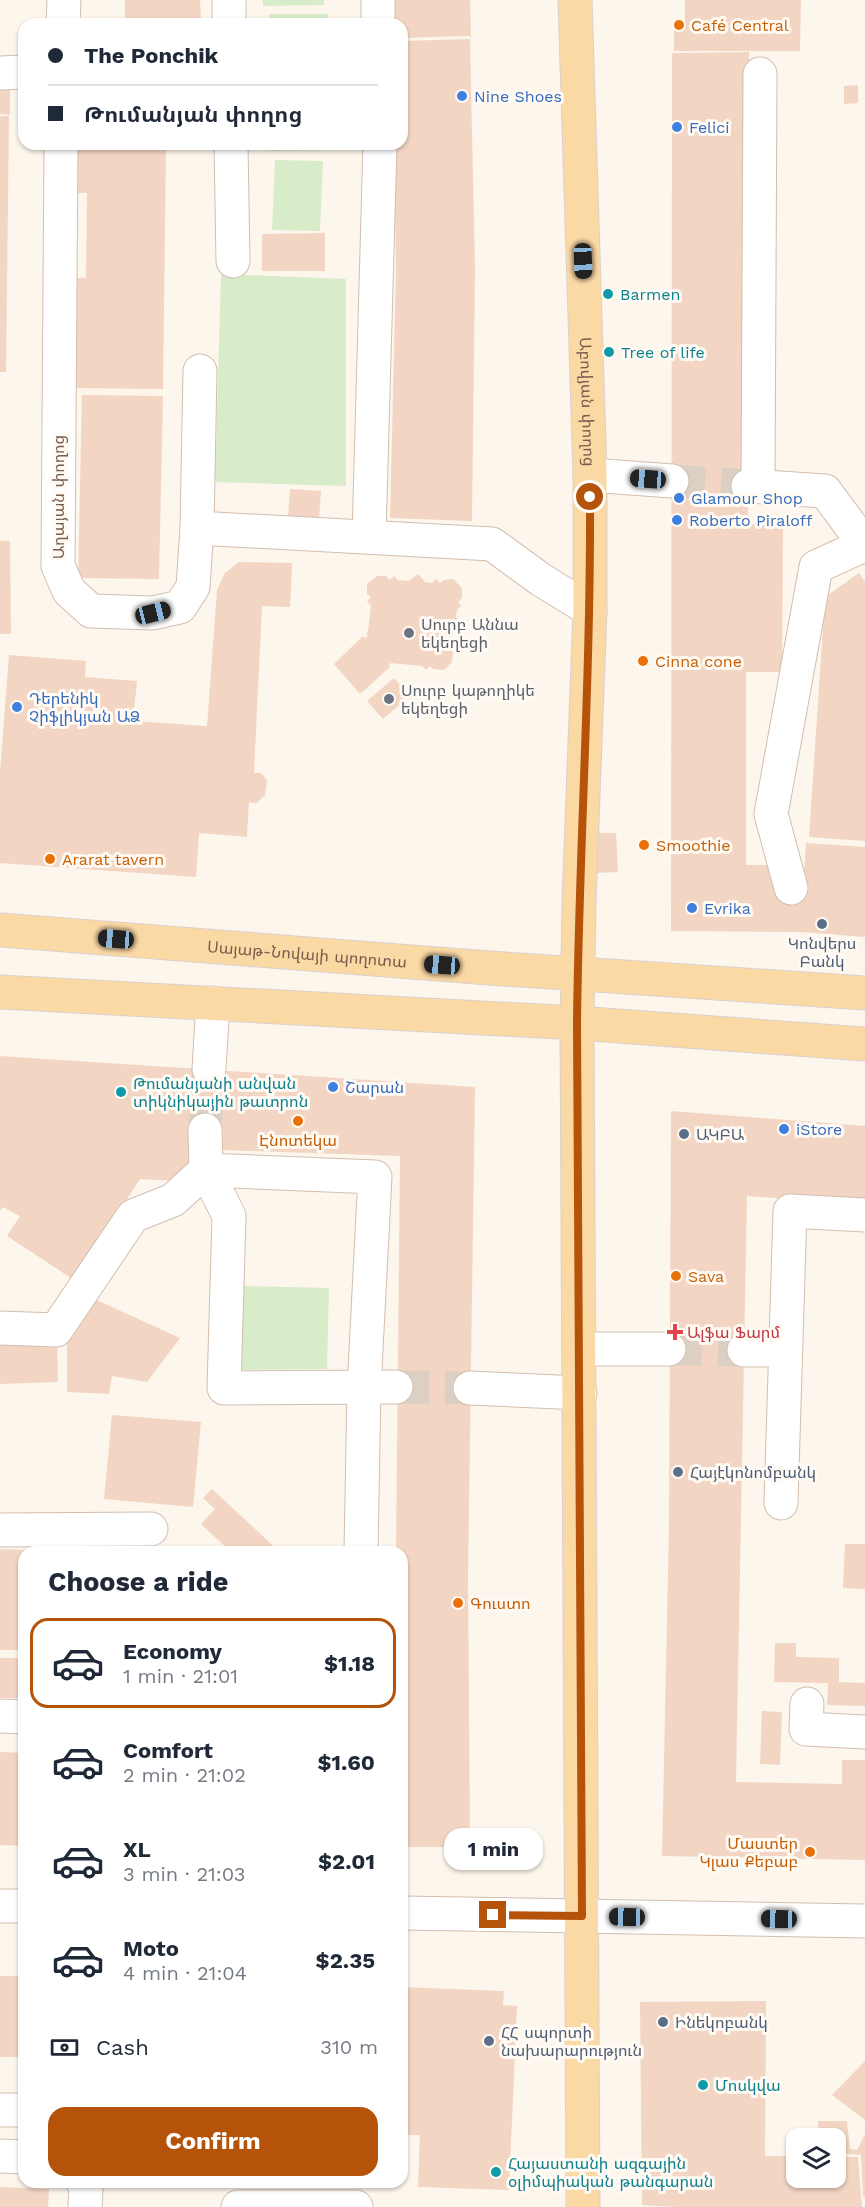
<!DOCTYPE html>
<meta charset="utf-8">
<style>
:root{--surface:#fff;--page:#f2f2f3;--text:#1f2937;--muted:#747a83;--line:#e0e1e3;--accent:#b45309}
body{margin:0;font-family:"Work Sans","Noto Sans Armenian",sans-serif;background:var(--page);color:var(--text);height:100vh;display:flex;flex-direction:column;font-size:22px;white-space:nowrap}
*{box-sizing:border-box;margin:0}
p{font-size:20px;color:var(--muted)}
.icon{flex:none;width:33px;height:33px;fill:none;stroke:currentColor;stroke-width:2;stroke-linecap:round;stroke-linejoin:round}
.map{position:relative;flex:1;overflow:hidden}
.side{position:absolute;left:18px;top:1546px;width:390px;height:642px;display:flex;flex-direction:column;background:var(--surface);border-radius:18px;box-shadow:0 2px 4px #0004}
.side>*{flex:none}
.guide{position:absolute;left:18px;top:18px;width:390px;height:132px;border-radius:18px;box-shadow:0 2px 4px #0004;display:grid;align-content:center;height:132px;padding:0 30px;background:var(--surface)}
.buttons{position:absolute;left:786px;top:2128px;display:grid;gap:12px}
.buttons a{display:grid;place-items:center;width:60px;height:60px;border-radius:12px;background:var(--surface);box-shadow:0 2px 4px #0004;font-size:30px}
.end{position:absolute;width:27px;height:27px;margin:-14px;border:8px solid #b45309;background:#fff;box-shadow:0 0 0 3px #fff}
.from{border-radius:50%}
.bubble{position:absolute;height:42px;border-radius:18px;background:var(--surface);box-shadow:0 2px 4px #0004;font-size:20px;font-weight:700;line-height:42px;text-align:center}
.car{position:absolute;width:18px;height:36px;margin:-18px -9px;border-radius:8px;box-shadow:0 0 4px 2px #0007;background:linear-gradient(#222 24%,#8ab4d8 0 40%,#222 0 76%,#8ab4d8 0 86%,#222 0)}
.guide b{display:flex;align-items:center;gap:21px;height:57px;font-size:22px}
.guide b+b{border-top:2px solid var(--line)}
.guide i{width:15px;height:15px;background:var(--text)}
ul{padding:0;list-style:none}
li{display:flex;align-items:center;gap:18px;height:90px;margin:0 12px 9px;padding:0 18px;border:3px solid transparent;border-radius:18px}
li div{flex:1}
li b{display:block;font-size:22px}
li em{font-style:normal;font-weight:700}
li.on{border-color:var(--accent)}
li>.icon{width:54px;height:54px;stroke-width:1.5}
h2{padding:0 30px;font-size:27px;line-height:72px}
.pay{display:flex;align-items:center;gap:15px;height:66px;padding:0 30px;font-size:22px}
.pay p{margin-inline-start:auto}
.action{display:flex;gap:12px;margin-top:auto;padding:12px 30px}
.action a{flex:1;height:69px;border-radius:18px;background:var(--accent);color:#fff;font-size:24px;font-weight:700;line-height:69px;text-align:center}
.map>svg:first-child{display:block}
</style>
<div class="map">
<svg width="865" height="2207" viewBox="0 0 865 2207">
<rect width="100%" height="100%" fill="#fdf6ec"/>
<g fill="#d8ecc9">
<polygon points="263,0 324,0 324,5 263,6"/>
<rect x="269" y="14" width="59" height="10"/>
<polygon points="270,144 329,144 329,150 270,151"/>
<polygon points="275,160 323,161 320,231 272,230"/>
<polygon points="221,274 346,279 346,486 215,482"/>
<polygon points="244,1286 329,1288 327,1369 240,1370"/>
</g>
<g fill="#f3d5c3">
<polygon points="125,0 200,0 201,24 125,24"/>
<polygon points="393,0 470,0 471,36 402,38 402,24 393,24"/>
<polygon points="685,0 801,0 800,51 674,51 674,22 685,22"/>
<polygon points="470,39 475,270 472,521 390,518 396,270 394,144 402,144 402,41"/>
<polygon points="749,52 749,240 737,240 749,240 748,524 783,524 782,672 746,672 746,865 779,865 803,888 806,843 865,847 865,937 800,932 671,931 672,53"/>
<polygon points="858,85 858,103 844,104 844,86"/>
<polygon points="0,87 10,87 10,115 0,114"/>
<polygon points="0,116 9,116 6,372 0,372"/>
<polygon points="73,144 166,144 163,389 74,388 76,278 86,278 87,193 72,193"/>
<polygon points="325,233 325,271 262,271 262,234"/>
<polygon points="82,395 163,396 159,579 78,578"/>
<polygon points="290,489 321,491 319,519 288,517"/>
<polygon points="0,541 10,541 11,634 0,634"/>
<polygon points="239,562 292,563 290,607 262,606 254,773 261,773 267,780 265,795 257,803 249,802 247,837 199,833 196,877 0,863 0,773 9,655 86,661 85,677 137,681 133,721 207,726 217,590 225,573"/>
<polygon points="859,573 865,582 865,841 809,837 825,597"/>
<polygon points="418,574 425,582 432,583 436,579 440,583 444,580 453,579 462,588 462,598 458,602 461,606 457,610 456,617 460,622 452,630 449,640 453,645 449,648 453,652 452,662 444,670 433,669 430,666 426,670 422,666 391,663 389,665 390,667 360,694 334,664 363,636 365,638 368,636 366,634 368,631 371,606 367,601 371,597 367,594 367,584 377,576 386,576 390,580 394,576 398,580 409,581"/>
<polygon points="394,678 410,696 383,719 367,701"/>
<polygon points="593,833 616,833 618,872 595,873"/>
<polygon points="0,1056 475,1087 468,1576 470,1847 402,1847 402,1552 396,1552 400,1156 222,1150 223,1130 195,1129 192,1182 140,1179 74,1280 7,1236 20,1216 3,1207 0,1211"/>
<polygon points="671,1111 865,1126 865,1204 747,1196 736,1782 842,1784 842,1760 865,1760 865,1860 662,1856 669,1526"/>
<polygon points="92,1298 180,1338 147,1382 112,1376 109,1394 67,1392 67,1340"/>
<polygon points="57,1339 58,1382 0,1384 0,1341"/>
<polygon points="112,1415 201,1422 193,1507 104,1499"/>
<polygon points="212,1489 280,1552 231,1552 201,1524 215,1509 203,1498"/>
<polygon points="845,1544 865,1544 865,1589 843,1588"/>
<polygon points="0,1549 54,1551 54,1552 24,1552 24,1650 0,1650"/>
<polygon points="775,1643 796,1643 796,1657 839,1658 839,1682 865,1683 865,1706 827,1705 828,1683 774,1682"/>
<rect x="0" y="1658" width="24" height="40"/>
<polygon points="762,1711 782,1712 780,1765 760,1764"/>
<polygon points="0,1752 24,1753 24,1846 0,1845"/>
<rect x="0" y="1976" width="24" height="81"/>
<polygon points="402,1987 504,1991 503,2005 517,2006 509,2190 418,2187 420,2135 404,2135 404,2149 402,2149"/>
<polygon points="766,2001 765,2156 796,2156 796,2178 836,2178 836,2157 858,2157 862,2207 677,2207 642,2205 640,2002"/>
<polygon points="865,2061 865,2120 832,2095"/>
<polygon points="818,2121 847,2121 850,2149 857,2150 865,2134 865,2197 863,2197 861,2155 836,2153 836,2139 819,2139"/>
<polygon points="0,2187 49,2189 48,2207 0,2207"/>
</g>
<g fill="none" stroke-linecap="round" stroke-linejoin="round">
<g stroke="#dcd0c4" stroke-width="33" stroke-dasharray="33 16" stroke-linecap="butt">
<polyline points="672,481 748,486"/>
<polyline points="205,1130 209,1069"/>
<polyline points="669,1349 744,1350"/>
<polyline points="396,1387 470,1388"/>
</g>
<g stroke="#d1beb0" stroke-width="35">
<g id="minor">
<polyline points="229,0 229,24"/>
<polyline points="378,0 378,24"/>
<polyline points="63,24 64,0"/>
<polyline points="0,73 24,72"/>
<polyline points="61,144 58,566 69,591 91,611 153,613 180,607 193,587 197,528 492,544 540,579 590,610"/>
<polyline points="231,144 233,261"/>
<polyline points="590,475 672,481"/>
<polyline points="748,486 825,491 865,545"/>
<polyline points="758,486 760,74"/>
<polyline points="197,528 200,371"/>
<polyline points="369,536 380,144"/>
<polyline points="791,888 771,814 816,567 864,545"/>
<polyline points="209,1069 213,1003"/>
<polyline points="205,1130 206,1170 229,1216 224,1388 396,1387"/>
<polyline points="0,1328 56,1330 133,1216 173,1200 206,1170 375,1177 364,1388 361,1552"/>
<polyline points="579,1349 669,1349"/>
<polyline points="744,1350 785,1350"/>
<polyline points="470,1388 580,1393"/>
<polyline points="781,1503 790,1211 865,1215"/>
<polyline points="0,1530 151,1529"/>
<polyline points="807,1704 806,1729 865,1732"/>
<polyline points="0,1716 24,1717"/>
<polyline points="0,1906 24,1906"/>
<polyline points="402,1913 865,1921"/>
<polyline points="0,2110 24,2110"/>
<polyline points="0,2156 24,2157"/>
<polyline points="83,2182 86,2189 85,2207"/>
<polyline points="238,2207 356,2207"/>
</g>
</g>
<g stroke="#dad1cd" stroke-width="35">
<g id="major">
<path id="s1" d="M 575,0 L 590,475 L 590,610 L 579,902 L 577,1023 L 583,2207"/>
<path id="s2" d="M 0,930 L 489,968 L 865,993"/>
<polyline points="0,992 577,1023 865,1044"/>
</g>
</g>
<use href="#minor" stroke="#fff" stroke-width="33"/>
<use href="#major" stroke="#fbd9a5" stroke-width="33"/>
</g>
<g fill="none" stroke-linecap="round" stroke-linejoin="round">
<path stroke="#b45309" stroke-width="8" d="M 493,1915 L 582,1916 L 577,1023 C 579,848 591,673 590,497"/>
</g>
<g fill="#e8710a" stroke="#fffaf3" stroke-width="2">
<circle cx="679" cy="25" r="6"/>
<circle cx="643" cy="661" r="6"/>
<circle cx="644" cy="845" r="6"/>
<circle cx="50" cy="859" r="6"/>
<circle cx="298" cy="1121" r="6"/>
<circle cx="676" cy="1276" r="6"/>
<circle cx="458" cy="1603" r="6"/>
<circle cx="810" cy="1852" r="6"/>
</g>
<g fill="#3f7fe0" stroke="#fffaf3" stroke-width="2">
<circle cx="462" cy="96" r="6"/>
<circle cx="677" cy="127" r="6"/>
<circle cx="679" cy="498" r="6"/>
<circle cx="677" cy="520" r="6"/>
<circle cx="17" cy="707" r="6"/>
<circle cx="692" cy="908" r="6"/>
<circle cx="333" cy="1087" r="6"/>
<circle cx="784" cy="1129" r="6"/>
</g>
<g fill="#0f9aa8" stroke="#fffaf3" stroke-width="2">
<circle cx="608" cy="294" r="6"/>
<circle cx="609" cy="352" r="6"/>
<circle cx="121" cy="1092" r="6"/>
<circle cx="703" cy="2085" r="6"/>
<circle cx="496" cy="2172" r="6"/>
</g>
<g fill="#6b7280" stroke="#fffaf3" stroke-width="2">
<circle cx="409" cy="633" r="6"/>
<circle cx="389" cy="699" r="6"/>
</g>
<g fill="#5c6f8a" stroke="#fffaf3" stroke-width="2">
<circle cx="822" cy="924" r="6"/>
<circle cx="684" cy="1134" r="6"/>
<circle cx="678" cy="1472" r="6"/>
<circle cx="663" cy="2022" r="6"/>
<circle cx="489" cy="2041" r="6"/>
</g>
<path fill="#e0444e" stroke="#fffaf3" stroke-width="2" d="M672 1323h6v6h6v6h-6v6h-6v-6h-6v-6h6z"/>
<g text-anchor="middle" stroke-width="6" stroke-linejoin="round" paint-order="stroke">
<g font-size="16" fill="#c56008" stroke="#fffaf3" text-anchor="start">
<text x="691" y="31">Café Central</text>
<text x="655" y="667">Cinna cone</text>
<text x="656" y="851">Smoothie</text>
<text x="62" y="865">Ararat tavern</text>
<text x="298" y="1146" text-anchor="middle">Էնոտեկա</text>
<text x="688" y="1282">Sava</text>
<text x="470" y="1609">Գուստո</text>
<text x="798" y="1849" text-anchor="end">Մաստեր<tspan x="798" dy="18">Կլաս Քեբաբ</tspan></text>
</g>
<g font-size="16" fill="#366cbe" stroke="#fffaf3" text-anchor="start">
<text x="474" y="102">Nine Shoes</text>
<text x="689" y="133">Felici</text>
<text x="691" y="504">Glamour Shop</text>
<text x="689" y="526">Roberto Piraloff</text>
<text x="29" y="704">Դերենիկ<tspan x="29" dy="18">Չիֆլիկյան ԱՁ</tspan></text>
<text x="704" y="914">Evrika</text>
<text x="345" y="1093">Շարան</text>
<text x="796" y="1135">iStore</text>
</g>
<g font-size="16" fill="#0d838f" stroke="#fffaf3" text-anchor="start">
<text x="620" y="300">Barmen</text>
<text x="621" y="358">Tree of life</text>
<text x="133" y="1089">Թումանյանի անվան<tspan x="133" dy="18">տիկնիկային թատրոն</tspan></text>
<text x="715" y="2091">Մոսկվա</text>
<text x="508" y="2169">Հայաստանի ազգային<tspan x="508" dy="18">օլիմպիական թանգարան</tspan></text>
</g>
<g font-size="16" fill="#7a5c4d" stroke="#fffaf3">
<text dy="6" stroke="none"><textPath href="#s1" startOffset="402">Աբովյան փողոց</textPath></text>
<text transform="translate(58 497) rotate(-90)" y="6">Աղայան փողոց</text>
<text dy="6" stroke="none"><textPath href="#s2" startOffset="308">Սայաթ-Նովայի պողոտա</textPath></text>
</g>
<g font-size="16" fill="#5b616d" stroke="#fffaf3" text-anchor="start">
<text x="421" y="630">Սուրբ Աննա<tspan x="421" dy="18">եկեղեցի</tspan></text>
<text x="401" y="696">Սուրբ կաթողիկե<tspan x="401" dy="18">եկեղեցի</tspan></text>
</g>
<g font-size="16" fill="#4e5e75" stroke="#fffaf3" text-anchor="start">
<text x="822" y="949" text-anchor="middle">Կոնվերս<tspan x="822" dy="18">Բանկ</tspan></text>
<text x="696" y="1140">ԱԿԲԱ</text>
<text x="690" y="1478">Հայէկոնոմբանկ</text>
<text x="675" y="2028">Ինեկոբանկ</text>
<text x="501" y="2038">ՀՀ սպորտի<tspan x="501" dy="18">նախարարություն</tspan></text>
</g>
<g font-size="16" fill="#be3a42" stroke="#fffaf3" text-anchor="start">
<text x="687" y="1338">Ալֆա Ֆարմ</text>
</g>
</g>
</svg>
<div class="buttons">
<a><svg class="icon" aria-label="layers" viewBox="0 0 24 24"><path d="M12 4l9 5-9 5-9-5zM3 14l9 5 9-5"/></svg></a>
</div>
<i class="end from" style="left:590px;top:497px"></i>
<i class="end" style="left:493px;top:1915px"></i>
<div class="bubble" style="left:444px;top:1828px;width:99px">1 min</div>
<i class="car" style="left:583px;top:261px;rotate:178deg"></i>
<i class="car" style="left:648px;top:479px;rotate:274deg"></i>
<i class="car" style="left:153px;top:613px;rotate:76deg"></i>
<i class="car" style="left:116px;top:939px;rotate:274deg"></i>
<i class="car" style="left:442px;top:965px;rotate:274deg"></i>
<i class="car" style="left:627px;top:1917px;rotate:271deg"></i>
<i class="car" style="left:779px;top:1919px;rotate:271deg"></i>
<div class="guide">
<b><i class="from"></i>The Ponchik</b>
<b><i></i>Թումանյան փողոց</b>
</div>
<section class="side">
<h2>Choose a ride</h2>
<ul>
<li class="on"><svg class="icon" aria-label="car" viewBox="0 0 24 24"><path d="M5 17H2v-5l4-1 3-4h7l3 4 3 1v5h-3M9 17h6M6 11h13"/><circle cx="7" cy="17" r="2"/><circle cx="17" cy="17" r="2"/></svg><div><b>Economy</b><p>1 min · 21:01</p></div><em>$1.18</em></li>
<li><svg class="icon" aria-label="car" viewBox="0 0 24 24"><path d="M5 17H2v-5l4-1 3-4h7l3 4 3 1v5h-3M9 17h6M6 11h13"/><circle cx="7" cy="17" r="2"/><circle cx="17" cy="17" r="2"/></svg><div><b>Comfort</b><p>2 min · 21:02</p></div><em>$1.60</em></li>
<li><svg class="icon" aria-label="car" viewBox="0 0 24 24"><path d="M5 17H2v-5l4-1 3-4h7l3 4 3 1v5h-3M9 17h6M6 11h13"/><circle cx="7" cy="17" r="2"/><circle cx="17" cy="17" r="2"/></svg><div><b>XL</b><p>3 min · 21:03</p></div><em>$2.01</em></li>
<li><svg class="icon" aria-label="car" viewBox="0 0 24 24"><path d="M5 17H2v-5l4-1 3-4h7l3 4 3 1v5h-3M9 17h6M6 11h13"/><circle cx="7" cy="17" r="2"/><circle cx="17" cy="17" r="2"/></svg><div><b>Moto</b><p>4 min · 21:04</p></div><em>$2.35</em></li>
</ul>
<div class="pay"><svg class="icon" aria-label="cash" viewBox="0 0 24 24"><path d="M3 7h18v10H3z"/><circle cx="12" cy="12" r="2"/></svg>Cash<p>310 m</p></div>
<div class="action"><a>Confirm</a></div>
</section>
</div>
